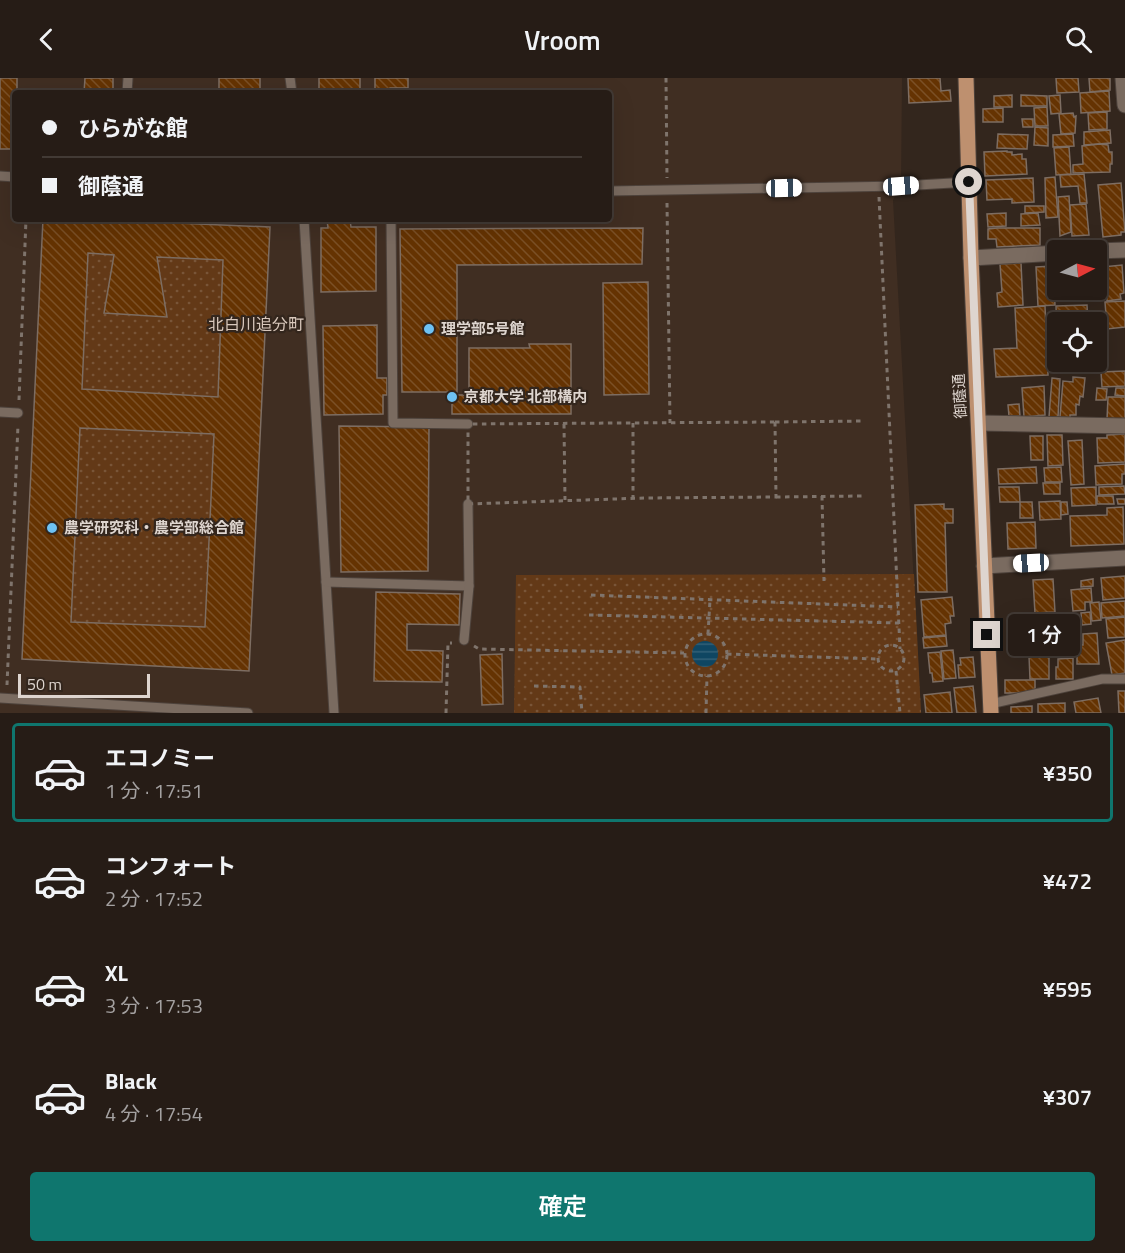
<!DOCTYPE html>
<html lang="ja">
<meta charset="utf-8">
<style>
:root{--surface:#261c16;--page:#2e251f;--text:#f1f3f6;--muted:#a4a1a1;--line:#423a35;--accent:#0f766e}
body{margin:0;font-family:"Titillium Web","Noto Sans JP",sans-serif;background:var(--page);color:var(--text);height:100vh;display:flex;flex-direction:column;font-size:22px;white-space:nowrap}
*{box-sizing:border-box;margin:0}
p{font-size:20px;color:var(--muted)}
.icon{flex:none;width:33px;height:33px;fill:none;stroke:currentColor;stroke-width:2;stroke-linecap:round;stroke-linejoin:round}
.map{position:relative;height:635px;overflow:hidden}
.side{display:flex;flex-direction:column;background:var(--surface);flex:1}
.side>*{flex:none}
.banner{position:absolute;left:12px;top:12px;width:600px;height:132px;border-radius:6px;box-shadow:0 6px 24px #0002,0 0 0 2px var(--line);display:grid;align-content:center;height:132px;padding:0 30px;background:var(--surface)}
.needle{width:39px;rotate:84deg}
.tools{position:absolute;left:1047px;top:162px;display:grid;gap:12px}
.tools a{display:grid;place-items:center;width:60px;height:60px;border-radius:6px;background:var(--surface);box-shadow:0 6px 24px #0002,0 0 0 2px var(--line);font-size:30px}
.scale{position:absolute;left:18px;bottom:15px;width:132px;box-sizing:border-box;padding-left:6px;border:3px solid #ded5cf;border-top:0;font-size:16px;line-height:21px;white-space:nowrap;color:#ded5cf;-webkit-text-stroke:4px #33261d;paint-order:stroke}
.end{position:absolute;width:27px;height:27px;margin:-14px;border:8px solid #ded5cf;background:#111;box-shadow:0 0 0 3px #111}
.from{border-radius:50%}
.bubble{position:absolute;height:42px;border-radius:6px;background:var(--surface);box-shadow:0 6px 24px #0002,0 0 0 2px var(--line);font-size:20px;font-weight:600;line-height:42px;text-align:center}
.car{position:absolute;width:18px;height:36px;margin:-18px -9px;border-radius:8px;box-shadow:0 0 4px 2px #0007;background:linear-gradient(#fff 24%,#345 0 40%,#fff 0 76%,#345 0 86%,#fff 0)}
.banner b{display:flex;align-items:center;gap:21px;height:57px;font-size:22px}
.banner b+b{border-top:2px solid var(--line)}
.banner i{width:15px;height:15px;background:var(--text)}
ul{padding:10px 0 0;list-style:none}
li{display:flex;align-items:center;gap:18px;height:99px;margin:0 12px 9px;padding:0 18px;border:3px solid transparent;border-radius:6px}
li div{flex:1}
li b{display:block;font-size:22px}
li em{font-style:normal;font-weight:600}
li.selected{border-color:var(--accent)}
li>.icon{width:54px;height:54px;stroke-width:1.5}
.button{display:flex;gap:12px;margin-top:auto;padding:12px 30px}
.button a{flex:1;height:69px;border-radius:6px;background:var(--accent);color:#fff;font-size:24px;font-weight:600;line-height:69px;text-align:center}
header{display:flex;justify-content:space-between;align-items:center;height:78px;padding:0 30px;background:var(--surface);font-size:27px;font-weight:600}
.map>svg:first-child{display:block}
</style>
<header><svg class="icon" aria-label="back" viewBox="0 0 24 24"><path d="M15 5l-7 7 7 7"/></svg>Vroom<svg class="icon" aria-label="search" viewBox="0 0 24 24"><circle cx="10" cy="10" r="6"/><path d="M15 15l6 6"/></svg></header>
<div class="map">
<svg width="1125" height="635" viewBox="0 0 1125 635">
<defs>
<pattern id="grass-dots" width="8" height="8" patternUnits="userSpaceOnUse" patternTransform="scale(1.5)"><rect width="8" height="8" fill="#633917"/><path d="M2 2h.1M6 6h.1" fill="none" stroke="#795538" stroke-width="1.8" stroke-linecap="round"/></pattern>
<pattern id="water-rules" width="6" height="5" patternUnits="userSpaceOnUse" patternTransform="scale(1.5)"><rect width="6" height="5" fill="#0f4662"/><path d="M0 2.5h6" fill="none" stroke="#326077"/></pattern>
<pattern id="building-back-hatch" width="6" height="6" patternUnits="userSpaceOnUse" patternTransform="scale(1.5)"><rect width="6" height="6" fill="#653302"/><path d="M-1 5l2 2M0 0l6 6M5-1l2 2" fill="none" stroke="#7b5026"/></pattern>
</defs>
<rect width="100%" height="100%" fill="#33261d"/>
<path fill="#402e22" fill-rule="evenodd" d="M 0,0 L 902,0 L 901,108 L 893,122 L 921,635 L 0,635 ZM 15,15 L 609,15 L 609,141 L 15,141 Z"/>
<g fill="url(#grass-dots)">
<polygon points="88,175 114,177 104,235 167,239 157,179 223,182 218,319 82,311"/>
<polygon points="80,350 214,356 205,549 71,544"/>
<polygon points="914,496 921,635 514,635 516,497"/>
</g>
<circle fill="url(#water-rules)" cx="705" cy="576" r="13"/>
<g fill="url(#building-back-hatch)" stroke="#7d6d62" stroke-width="1.5" fill-rule="evenodd">
<polygon points="0,0 17,0 17,15 15,15 15,71 0,71"/>
<polygon points="85,0 113,0 113,15 84,15"/>
<rect x="219" y="0" width="41" height="15"/>
<rect x="319" y="0" width="41" height="15"/>
<polygon points="375,0 408,0 408,10 390,10 389,15 375,15"/>
<polygon points="908,0 940,0 941,13 950,12 951,23 909,25"/>
<polygon points="1056,0 1078,0 1079,14 1057,15"/>
<polygon points="1089,0 1110,0 1110,12 1090,14"/>
<polygon points="1109,13 1110,33 1081,35 1080,15"/>
<polygon points="1012,17 1012,29 994,29 994,18"/>
<polygon points="1021,17 1047,18 1047,28 1021,28"/>
<polygon points="1060,17 1061,35 1051,36 1049,18"/>
<polygon points="1047,29 1048,48 1035,48 1034,30"/>
<polygon points="1003,30 1003,44 983,44 983,31"/>
<polygon points="1107,34 1107,51 1089,52 1088,35"/>
<polygon points="1073,35 1074,39 1076,38 1075,55 1061,56 1059,36"/>
<polygon points="1022,41 1033,41 1033,49 1023,49"/>
<polygon points="1035,49 1048,50 1048,68 1034,67"/>
<polygon points="1110,52 1111,65 1084,67 1084,54"/>
<polygon points="998,56 1028,57 1027,71 997,70"/>
<polygon points="1073,56 1074,68 1053,69 1053,57"/>
<polygon points="1100,66 1108,67 1109,74 1112,74 1112,86 1110,86 1110,94 1073,95 1073,87 1083,86 1082,68"/>
<polygon points="1069,69 1071,96 1056,97 1054,70"/>
<polygon points="1007,73 1007,74 1012,74 1012,77 1022,76 1022,81 1026,81 1027,96 985,98 984,74"/>
<polygon points="1084,96 1087,125 1080,125 1078,108 1061,109 1060,97"/>
<polygon points="1055,99 1058,139 1046,140 1045,100"/>
<polygon points="1033,100 1034,124 1012,125 1012,121 987,122 986,102"/>
<polygon points="1121,105 1125,154 1121,154 1121,157 1103,159 1098,107"/>
<polygon points="1069,118 1071,154 1060,158 1058,119"/>
<polygon points="1086,126 1089,157 1072,158 1070,127"/>
<polygon points="1025,128 1044,128 1044,134 1025,135"/>
<polygon points="1006,135 1006,148 988,149 987,136"/>
<polygon points="1038,135 1040,147 1021,148 1021,136"/>
<path d="M 43,141 L 85,141 L 270,149 L 249,593 L 22,581 ZM 88,175 L 114,177 L 104,235 L 167,239 L 157,179 L 223,182 L 218,319 L 82,311 ZM 80,350 L 214,356 L 205,549 L 71,544 Z"/>
<polygon points="327,142 350,142 351,149 376,149 376,213 321,214 321,150 328,150"/>
<polygon points="643,150 642,186 457,187 457,314 402,314 400,151"/>
<polygon points="997,150 1040,150 1040,167 997,169 996,161 988,161 988,151"/>
<polygon points="1021,185 1023,227 998,229 997,215 1002,214 1000,186"/>
<polygon points="1122,187 1124,215 1120,216 1121,221 1107,223 1103,189"/>
<polygon points="1053,188 1055,227 1038,228 1036,189"/>
<polygon points="648,204 649,316 604,317 603,205"/>
<polygon points="1125,223 1125,249 1107,251 1105,224"/>
<polygon points="1087,227 1088,244 1058,244 1057,254 1056,228"/>
<polygon points="1045,228 1048,297 996,299 994,271 1017,270 1015,230"/>
<polygon points="377,247 377,300 387,300 387,317 383,317 383,336 324,337 323,248"/>
<polygon points="529,266 571,266 571,336 452,336 452,317 469,317 469,270 530,270"/>
<polygon points="1125,293 1125,308 1102,309 1101,294"/>
<polygon points="1073,299 1085,300 1083,319 1080,318 1079,327 1076,326 1076,337 1070,337 1070,340 1060,339 1063,303 1073,304"/>
<polygon points="1052,300 1060,301 1058,339 1049,339"/>
<polygon points="1044,308 1045,337 1024,339 1022,310"/>
<polygon points="1097,310 1107,311 1106,322 1096,322"/>
<polygon points="1116,310 1125,310 1125,318 1115,317"/>
<polygon points="1108,319 1125,319 1125,342 1107,342"/>
<polygon points="1019,326 1020,338 1009,338 1008,327"/>
<polygon points="339,348 429,349 428,493 341,494"/>
<polygon points="1125,356 1125,384 1098,385 1097,360 1107,360 1107,357"/>
<polygon points="1047,357 1062,357 1063,387 1048,388"/>
<polygon points="1030,358 1043,358 1043,382 1031,382"/>
<polygon points="1082,362 1084,406 1071,407 1068,363"/>
<polygon points="1125,386 1125,396 1122,396 1122,406 1096,407 1095,388"/>
<polygon points="1036,389 1037,405 999,406 998,391"/>
<polygon points="1061,389 1062,404 1045,404 1044,390"/>
<polygon points="1043,405 1060,405 1060,416 1044,416"/>
<polygon points="1124,408 1125,416 1099,417 1099,409"/>
<polygon points="999,409 1019,409 1020,424 1000,424"/>
<polygon points="1096,409 1096,427 1072,428 1071,410"/>
<polygon points="1097,418 1113,418 1114,426 1097,426"/>
<polygon points="1117,421 1125,421 1125,426 1118,426"/>
<polygon points="1060,423 1061,441 1040,442 1039,424"/>
<polygon points="1020,424 1032,424 1033,440 1020,440"/>
<polygon points="1061,424 1067,424 1068,436 1061,437"/>
<polygon points="944,426 944,431 953,431 953,445 945,445 947,514 918,514 915,427"/>
<polygon points="1123,429 1124,466 1071,468 1070,438 1107,437 1107,430"/>
<polygon points="1035,444 1036,470 1008,471 1007,445"/>
<polygon points="1125,498 1125,520 1103,522 1101,500"/>
<polygon points="1053,501 1055,534 1035,535 1033,502"/>
<polygon points="1093,501 1093,508 1081,509 1081,503"/>
<polygon points="1091,510 1092,524 1085,524 1085,532 1073,533 1071,512"/>
<polygon points="376,514 460,516 459,547 407,546 407,572 443,573 442,604 374,603"/>
<polygon points="952,519 954,538 950,538 951,545 945,546 946,557 924,559 921,522"/>
<polygon points="1125,523 1125,538 1102,540 1101,525"/>
<polygon points="1099,524 1101,542 1092,543 1090,525"/>
<polygon points="1090,534 1091,546 1082,547 1081,535"/>
<polygon points="1023,537 1038,537 1039,565 1016,566 1016,553 1024,553"/>
<polygon points="1125,539 1125,559 1108,560 1106,541"/>
<polygon points="1097,555 1099,586 1077,586 1077,567 1083,567 1083,556"/>
<polygon points="1062,556 1073,556 1073,576 1059,577 1059,566 1062,566"/>
<polygon points="1051,557 1051,564 1042,564 1042,558"/>
<polygon points="946,558 947,568 924,570 923,560"/>
<polygon points="1125,562 1125,595 1112,597 1106,565"/>
<polygon points="1049,569 1050,577 1026,577 1026,570"/>
<polygon points="953,572 956,600 944,601 941,573"/>
<polygon points="940,574 943,603 933,604 932,595 930,595 928,575"/>
<polygon points="502,576 503,626 482,627 480,577"/>
<polygon points="1049,577 1049,601 1030,601 1029,578"/>
<polygon points="973,579 975,599 959,600 958,587 961,587 960,580"/>
<polygon points="1073,580 1073,601 1056,601 1056,589 1058,589 1058,581"/>
<rect x="1005" y="602" width="30" height="13"/>
<polygon points="973,608 976,635 957,635 954,610"/>
<polygon points="1118,613 1125,613 1125,635 1119,635"/>
<polygon points="950,614 952,635 926,635 924,617"/>
<polygon points="1098,620 1101,635 1076,635 1074,624"/>
<polygon points="1065,625 1065,635 1038,635 1038,626"/>
<polygon points="1032,628 1032,635 1011,635 1011,629"/>
</g>
<g fill="none" stroke-linecap="round" stroke-linejoin="round">
<g stroke="#4d423b" stroke-width="11">
<g id="service">
<polyline points="290,0 292,15"/>
<polyline points="127,15 128,0"/>
<polyline points="0,98 15,99"/>
<polyline points="609,113 901,108 969,104"/>
<polyline points="304,141 334,635"/>
<polyline points="391,141 393,345 468,346"/>
<polyline points="0,334 18,335"/>
<polyline points="326,504 469,508 468,426"/>
<polyline points="464,562 469,508"/>
<polyline points="0,620 248,635"/>
<polyline points="990,626 1102,601 1125,601"/>
</g>
</g>
<g stroke="#4d423b" stroke-width="17">
<g id="minor">
<polyline points="1123,0 1125,27"/>
<polyline points="1096,173 1125,172"/>
<polyline points="971,180 1058,175"/>
<polyline points="979,345 1125,348"/>
</g>
</g>
<g stroke="#4d423b" stroke-width="17">
<polyline id="tertiary" points="984,488 1125,480"/>
</g>
<g stroke="#4d423b" stroke-width="17">
<polyline id="primary" points="966,0 971,180 991,635"/>
</g>
<g stroke="#7f746c" stroke-width="3" stroke-dasharray="4.5 4.5" stroke-linecap="butt">
<polyline points="666,0 667,100"/>
<polyline points="879,119 900,571"/>
<polyline points="667,125 670,345"/>
<polyline points="19,322 26,141"/>
<polygon points="775,344 776,419 644,420 468,426 468,346"/>
<polyline points="775,344 865,343"/>
<polyline points="633,345 633,421"/>
<polyline points="564,346 565,422"/>
<polyline points="822,418 824,503"/>
<polyline points="776,419 862,418"/>
<polyline points="591,517 898,529"/>
<polyline points="589,537 899,545"/>
<circle cx="706" cy="577" r="21"/>
<polyline points="708,556 710,522"/>
<circle cx="891" cy="580" r="13"/>
<polyline points="474,568 479,571 684,575"/>
<polyline points="727,576 877,581"/>
<polyline points="896,593 900,635"/>
<polyline points="7,607 18,347"/>
<polyline points="534,608 580,609 582,635"/>
<polyline points="446,635 448,565 452,565"/>
<polyline points="706,635 707,598"/>
</g>
<use href="#service" stroke="#7a6b60" stroke-width="9"/>
<use href="#minor" stroke="#7a6b60" stroke-width="15"/>
<use href="#tertiary" stroke="#7a6b60" stroke-width="15"/>
<use href="#primary" stroke="#be906f" stroke-width="15"/>
</g>
<g fill="none" stroke-linecap="round" stroke-linejoin="round">
<polyline stroke="#ded5cf" stroke-width="8" points="969,104 987,557"/>
</g>
<g fill="#6ec2f3" stroke="#33261d" stroke-width="2">
<circle cx="429" cy="251" r="6"/>
<circle cx="452" cy="319" r="6"/>
<circle cx="52" cy="450" r="6"/>
</g>
<g text-anchor="middle" stroke-width="4.5" stroke-linejoin="round" paint-order="stroke">
<g font-size="15" font-weight="bold" fill="#ded5cf" stroke="#33261d" text-anchor="start">
<text x="441" y="256">理学部5号館</text>
<text x="464" y="324">京都大学 北部構内</text>
<text x="64" y="455">農学研究科・農学部総合館</text>
</g>
<g font-size="15" fill="#ded5cf" stroke="#33261d">
<text transform="translate(960 318) rotate(-93)" y="5">御蔭通</text>
</g>
<g font-size="16" fill="#d9c8bc" stroke="#33261d">
<text x="256" y="252">北白川追分町</text>
</g>
</g>
</svg>
<div class="tools">
<a><svg class="needle" viewBox="-14 -14 28 28"><path d="M0-13l5 13h-10z" fill="#e53935"/><path d="M0 13l5-13h-10z" fill="#a4a1a1"/></svg></a>
<a><svg class="icon" aria-label="locate" viewBox="0 0 24 24"><circle cx="12" cy="12" r="6"/><path d="M12 2v4M12 18v4M2 12h4M18 12h4"/></svg></a>
</div>
<div class="scale">50 m</div>
<i class="end from" style="left:969px;top:104px"></i>
<i class="end" style="left:987px;top:557px"></i>
<div class="bubble" style="left:1008px;top:536px;width:72px">1 分</div>
<i class="car" style="left:901px;top:108px;rotate:86deg"></i>
<i class="car" style="left:784px;top:110px;rotate:89deg"></i>
<i class="car" style="left:1031px;top:485px;rotate:267deg"></i>
<div class="banner">
<b><i class="from"></i>ひらがな館</b>
<b><i></i>御蔭通</b>
</div>
</div>
<section class="side">
<ul>
<li class="selected"><svg class="icon" aria-label="car" viewBox="0 0 24 24"><path d="M5 17H2v-5l4-1 3-4h7l3 4 3 1v5h-3M9 17h6M6 11h13"/><circle cx="7" cy="17" r="2"/><circle cx="17" cy="17" r="2"/></svg><div><b>エコノミー</b><p>1 分 · 17:51</p></div><em>¥350</em></li>
<li><svg class="icon" aria-label="car" viewBox="0 0 24 24"><path d="M5 17H2v-5l4-1 3-4h7l3 4 3 1v5h-3M9 17h6M6 11h13"/><circle cx="7" cy="17" r="2"/><circle cx="17" cy="17" r="2"/></svg><div><b>コンフォート</b><p>2 分 · 17:52</p></div><em>¥472</em></li>
<li><svg class="icon" aria-label="car" viewBox="0 0 24 24"><path d="M5 17H2v-5l4-1 3-4h7l3 4 3 1v5h-3M9 17h6M6 11h13"/><circle cx="7" cy="17" r="2"/><circle cx="17" cy="17" r="2"/></svg><div><b>XL</b><p>3 分 · 17:53</p></div><em>¥595</em></li>
<li><svg class="icon" aria-label="car" viewBox="0 0 24 24"><path d="M5 17H2v-5l4-1 3-4h7l3 4 3 1v5h-3M9 17h6M6 11h13"/><circle cx="7" cy="17" r="2"/><circle cx="17" cy="17" r="2"/></svg><div><b>Black</b><p>4 分 · 17:54</p></div><em>¥307</em></li>
</ul>
<div class="button"><a>確定</a></div>
</section>
